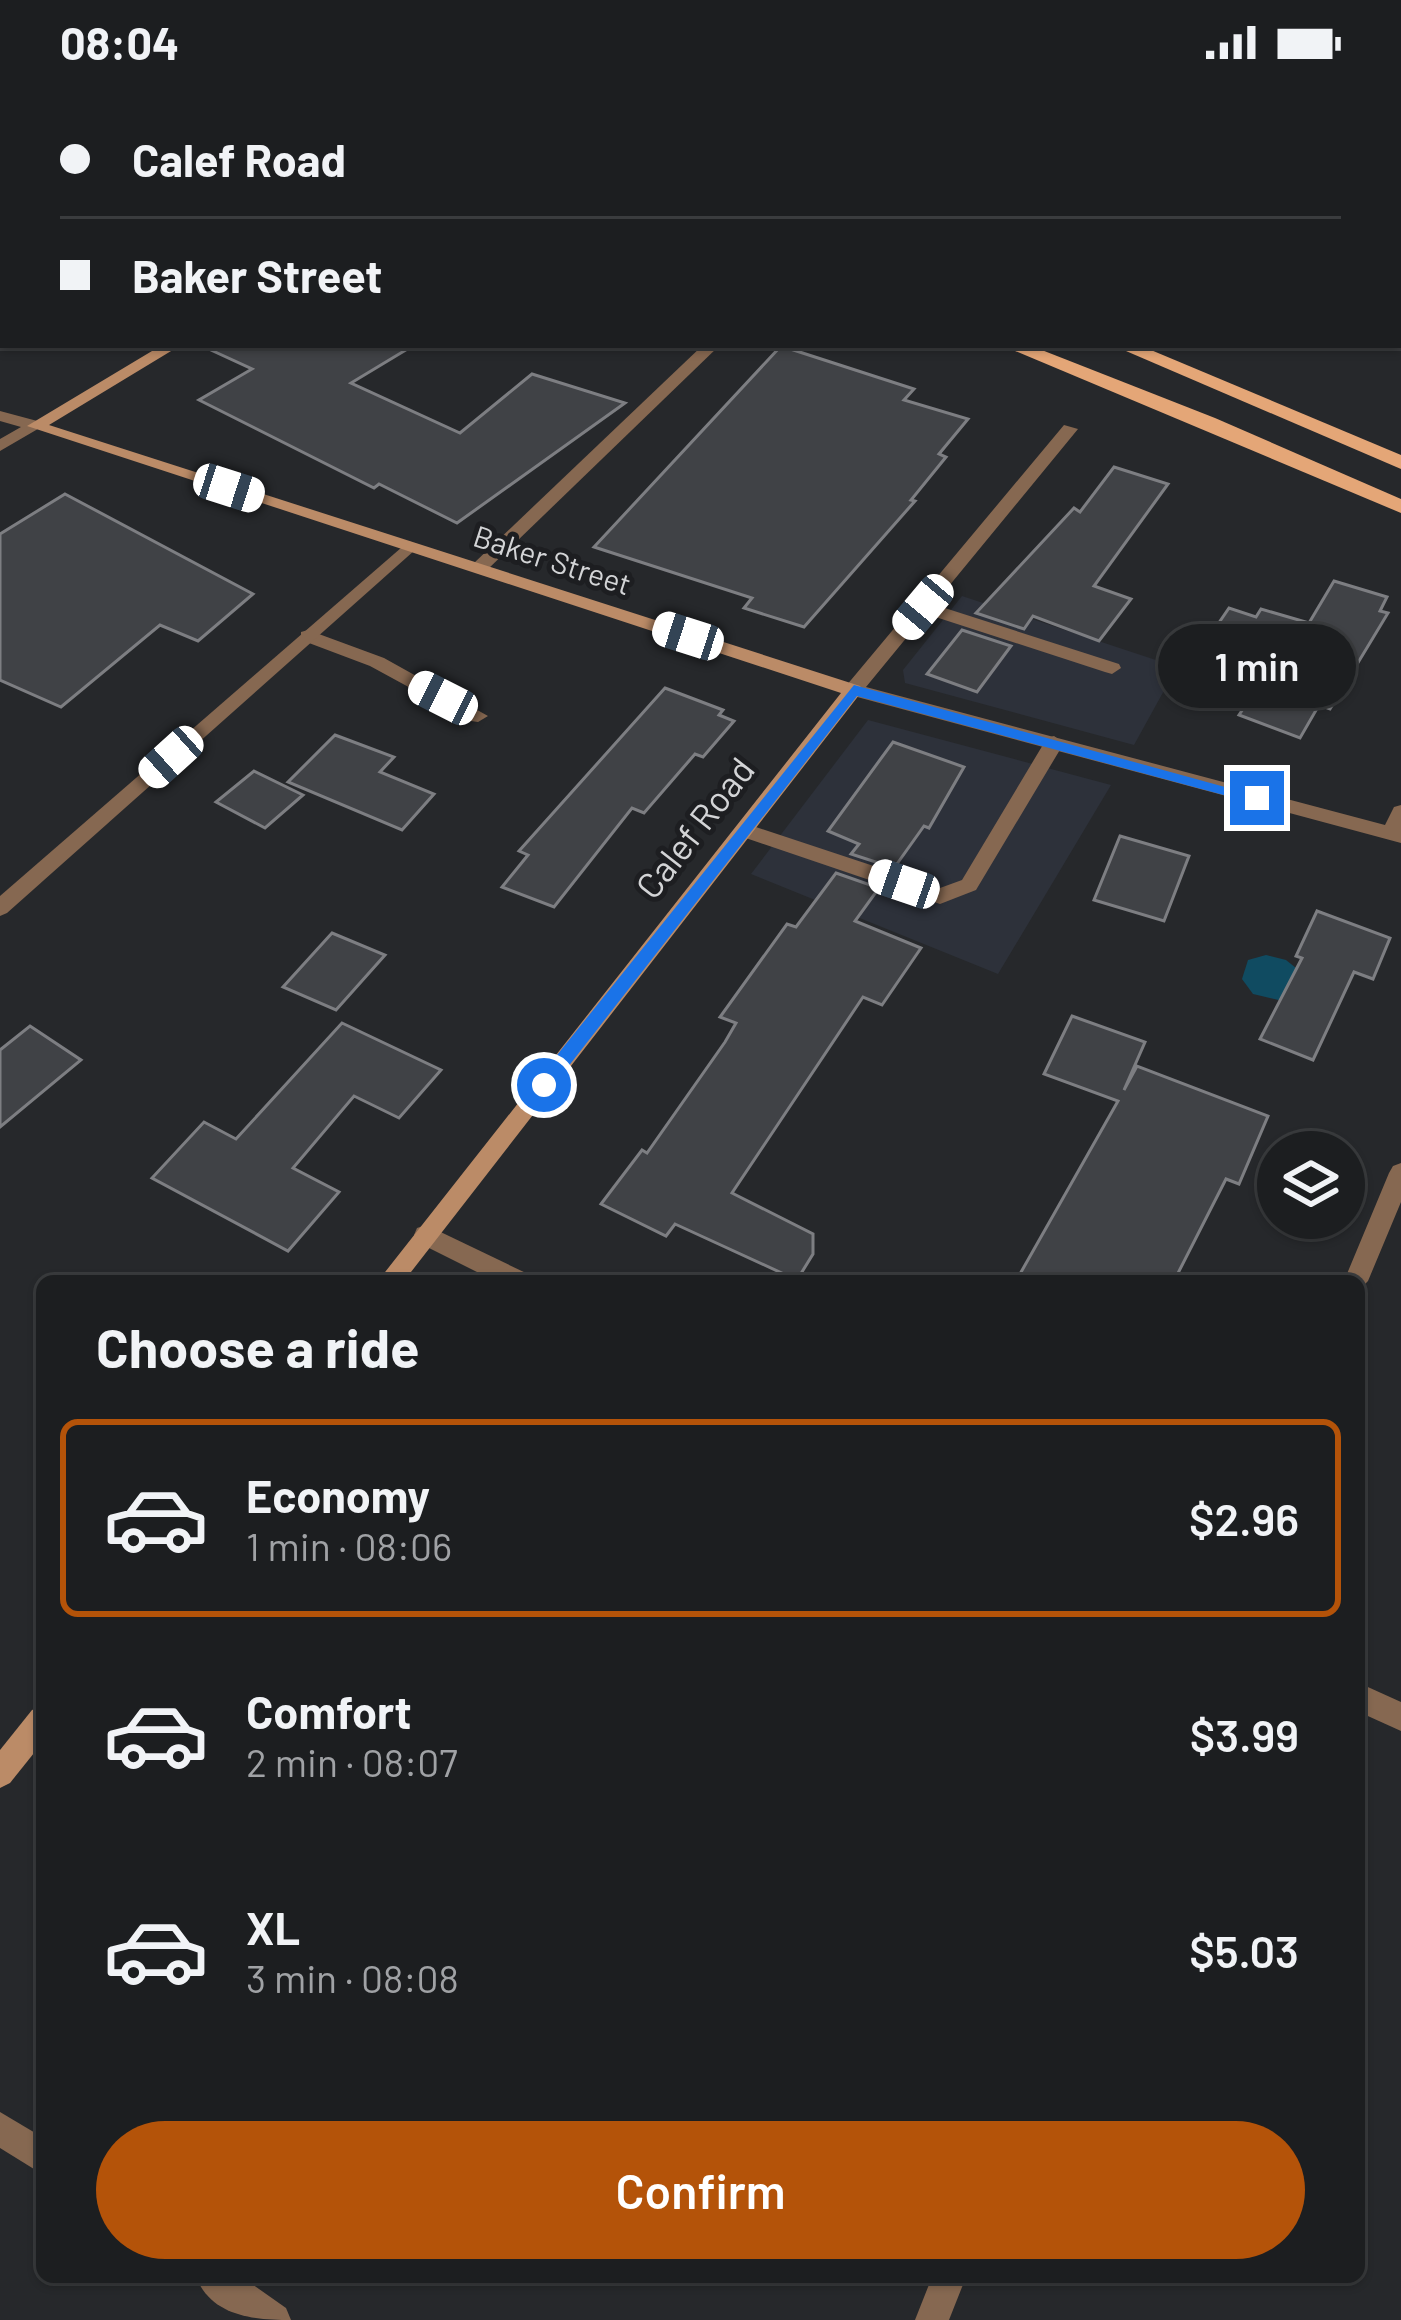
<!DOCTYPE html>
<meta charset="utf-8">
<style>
:root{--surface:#1c1e20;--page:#252729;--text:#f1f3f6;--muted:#a0a2a5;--line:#3a3c3e;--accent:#b45309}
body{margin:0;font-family:Barlow,sans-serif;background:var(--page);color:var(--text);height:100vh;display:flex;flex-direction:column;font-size:45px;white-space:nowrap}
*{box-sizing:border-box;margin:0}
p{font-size:39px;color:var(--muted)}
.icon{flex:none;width:66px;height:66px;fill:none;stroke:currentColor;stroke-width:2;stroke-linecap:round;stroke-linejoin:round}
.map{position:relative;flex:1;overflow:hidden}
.sheet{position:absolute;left:36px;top:1191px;width:1329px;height:1008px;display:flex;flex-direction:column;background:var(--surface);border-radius:18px;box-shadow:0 3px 9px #0004,0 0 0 3px var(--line)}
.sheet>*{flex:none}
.guide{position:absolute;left:0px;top:0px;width:1401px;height:264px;box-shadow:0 3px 9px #0004,0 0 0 3px var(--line);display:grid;align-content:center;height:264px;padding:0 60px;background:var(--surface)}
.fabs{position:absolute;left:1257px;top:1047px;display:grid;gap:24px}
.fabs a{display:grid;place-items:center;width:108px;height:108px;border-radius:50%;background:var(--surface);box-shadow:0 3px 9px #0004,0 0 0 3px var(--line);font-size:60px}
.end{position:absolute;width:54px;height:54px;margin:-27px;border:15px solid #1a73e8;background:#fff;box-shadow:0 0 0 6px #fff}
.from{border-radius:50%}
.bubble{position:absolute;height:84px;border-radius:42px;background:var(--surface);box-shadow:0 3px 9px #0004,0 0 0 3px var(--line);font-size:39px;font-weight:600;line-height:84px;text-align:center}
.car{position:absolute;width:36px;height:72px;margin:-36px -18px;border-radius:15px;box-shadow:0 0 9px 3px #0007;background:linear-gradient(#fff 24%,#345 0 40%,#fff 0 76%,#345 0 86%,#fff 0)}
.guide b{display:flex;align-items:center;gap:42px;height:114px;font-size:45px}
.guide b+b{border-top:3px solid var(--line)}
.guide i{width:30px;height:30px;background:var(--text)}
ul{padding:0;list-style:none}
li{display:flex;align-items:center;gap:36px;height:198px;margin:0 24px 18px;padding:0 36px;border:6px solid transparent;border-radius:18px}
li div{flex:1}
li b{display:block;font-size:45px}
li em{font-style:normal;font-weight:600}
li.selected{border-color:var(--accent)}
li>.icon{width:108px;height:108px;stroke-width:1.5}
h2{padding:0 60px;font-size:54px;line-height:144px}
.button{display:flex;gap:24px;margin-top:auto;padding:24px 60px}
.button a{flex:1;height:138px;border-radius:72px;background:var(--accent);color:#fff;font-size:48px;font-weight:600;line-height:138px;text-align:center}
.status{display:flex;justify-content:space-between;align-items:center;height:84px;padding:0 60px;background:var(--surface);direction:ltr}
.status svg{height:33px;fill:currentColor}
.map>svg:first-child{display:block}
</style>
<div class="status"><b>08:04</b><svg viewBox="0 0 49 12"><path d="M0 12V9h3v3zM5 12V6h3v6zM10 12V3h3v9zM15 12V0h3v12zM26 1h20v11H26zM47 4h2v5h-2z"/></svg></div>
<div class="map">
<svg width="1401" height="2236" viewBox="0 0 1401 2236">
<rect width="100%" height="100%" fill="#26282b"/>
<g fill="#2d313a">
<polygon points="962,512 1177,583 1134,661 905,599 903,586"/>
<polygon points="868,636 1111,701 998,890 751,790"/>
</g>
<polygon fill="#104b61" points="1266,871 1286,876 1301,888 1283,917 1253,910 1242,895 1248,876"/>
<g fill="#404246" stroke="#7d7e82" stroke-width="3">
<polygon points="200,261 414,261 351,299 460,349 532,290 625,319 457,439 379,400 374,404 199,316 252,285"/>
<polygon points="781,262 914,305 904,316 968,335 939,370 946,373 911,416 915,417 804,543 744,524 752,514 594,463"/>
<polygon points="1114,383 1168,400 1094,502 1131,515 1099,557 1033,532 1024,545 976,529 1074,424 1080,428"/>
<polygon points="65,410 253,510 198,557 160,541 61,623 0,596 0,450"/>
<polygon points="1334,497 1387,513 1380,527 1388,529 1330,625 1319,621 1300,654 1239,631 1251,613 1244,611 1261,589 1199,568 1229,524 1256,533 1261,525 1309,539"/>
<polygon points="962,546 1011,562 977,608 927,590"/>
<polygon points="665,604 723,626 719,631 734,637 703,673 695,670 644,729 632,724 554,823 502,803 528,771 519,767"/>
<polygon points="335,651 394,673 380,688 434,710 402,746 288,698"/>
<polygon points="893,658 964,683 929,744 924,742 894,784 851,770 859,760 828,747"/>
<polygon points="254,687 303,711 265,744 216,718"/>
<polygon points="1120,752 1189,772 1164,837 1094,816"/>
<polygon points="836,789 879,804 855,837 921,864 882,921 863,913 732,1109 813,1150 813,1170 797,1196 675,1140 666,1152 601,1120 642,1066 647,1069 725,958 736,939 720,933 787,840 796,843"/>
<polygon points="1317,827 1390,854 1373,895 1354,888 1313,976 1260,955 1302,874 1296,872"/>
<polygon points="332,849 385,871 336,926 283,903"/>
<polygon points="1072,932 1145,958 1124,1006 1137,982 1268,1032 1239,1100 1226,1095 1174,1197 1016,1197 1118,1017 1044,990"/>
<polygon points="342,939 441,986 399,1034 354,1012 293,1084 339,1108 288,1167 152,1094 204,1038 236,1055"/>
<polygon points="30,942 81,976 0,1043 0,966"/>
</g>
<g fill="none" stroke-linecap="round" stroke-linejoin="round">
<g fill="#866851" fill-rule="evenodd">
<rect x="0" y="49" width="3" height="8"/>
<polygon points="923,517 1119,580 1121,584 1112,590 1105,588 917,527 917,519"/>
<polygon points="308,546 384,574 488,632 478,638 471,637 370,582 301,556 301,548"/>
<polygon points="1054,652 1064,659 976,806 940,820 737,751 734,746 744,739 940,804 962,796 1047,654"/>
</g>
<g fill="#866851" fill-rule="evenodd">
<polygon points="1249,0 1270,0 1273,3 1252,3"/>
<rect x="1398" y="157" width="3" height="9"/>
<polygon points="703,261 720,261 485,488 473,488 473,480"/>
<polygon points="0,327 41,338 43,342 0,367 0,355 21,343 0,337"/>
<polygon points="1064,341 1078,345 866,603 1385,741 1394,723 1401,721 1401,759 846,610 846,602"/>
<polygon points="409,457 418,462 415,466 7,829 0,832 0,812"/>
<polygon points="1401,1079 1401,1118 1368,1197 1359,1206 1359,1197 1344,1197 1389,1089 1393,1082"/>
<polygon points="426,1141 528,1190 531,1197 495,1197 417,1158 414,1151 417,1144"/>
<polygon points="1359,1599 1401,1618 1401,1647 1359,1628"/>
<polygon points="0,2028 42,2053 42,2090 0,2064"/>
<path d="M 196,2193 L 242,2193 L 286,2224 L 291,2236 C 255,2236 212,2233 196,2193 Z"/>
<polygon points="932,2193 966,2193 949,2236 915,2236"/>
</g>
<g fill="#bb8b67" fill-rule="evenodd">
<polygon points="162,261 181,261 49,341 860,602 863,606 404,1197 378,1197 841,609 27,342"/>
<polygon points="42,1622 42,1659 10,1699 0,1704 0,1666 32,1626"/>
</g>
<g fill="#e4a677" fill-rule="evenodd">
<polygon points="359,0 382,0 384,3 361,3"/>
<polygon points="1001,261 1029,261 1215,334 1401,415 1401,429"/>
<polygon points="1112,261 1139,261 1401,371 1401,385"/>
</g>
</g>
<polygon fill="#1a73e8" points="854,601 1265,714 1257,720 857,612 550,1006 537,1006 537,996"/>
<g text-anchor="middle" stroke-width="10" stroke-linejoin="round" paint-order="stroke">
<g font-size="30" fill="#d3d4d6" stroke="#1d1e21">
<text transform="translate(552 477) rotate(18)" y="10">Baker Street</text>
</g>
<g font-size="36" fill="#d3d4d6" stroke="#1d1e21">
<text transform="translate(695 744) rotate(-52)" y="13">Calef Road</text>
</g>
</g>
</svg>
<div class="fabs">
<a><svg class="icon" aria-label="layers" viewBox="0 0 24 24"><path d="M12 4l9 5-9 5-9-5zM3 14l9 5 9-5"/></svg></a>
</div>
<i class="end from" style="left:544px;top:1001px"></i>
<i class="end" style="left:1257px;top:714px"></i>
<div class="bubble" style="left:1158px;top:540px;width:198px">1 min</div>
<i class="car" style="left:229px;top:404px;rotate:108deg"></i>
<i class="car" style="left:923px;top:523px;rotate:220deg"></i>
<i class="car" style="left:688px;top:552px;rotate:288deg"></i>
<i class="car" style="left:443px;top:614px;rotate:297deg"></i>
<i class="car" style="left:171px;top:673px;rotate:228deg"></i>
<i class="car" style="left:904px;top:800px;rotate:289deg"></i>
<div class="guide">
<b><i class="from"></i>Calef Road</b>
<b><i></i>Baker Street</b>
</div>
<section class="sheet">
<h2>Choose a ride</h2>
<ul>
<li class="selected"><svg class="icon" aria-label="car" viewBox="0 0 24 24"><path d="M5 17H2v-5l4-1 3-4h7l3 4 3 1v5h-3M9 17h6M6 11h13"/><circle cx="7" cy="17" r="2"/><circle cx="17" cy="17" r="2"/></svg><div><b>Economy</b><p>1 min · 08:06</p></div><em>$2.96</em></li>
<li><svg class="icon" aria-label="car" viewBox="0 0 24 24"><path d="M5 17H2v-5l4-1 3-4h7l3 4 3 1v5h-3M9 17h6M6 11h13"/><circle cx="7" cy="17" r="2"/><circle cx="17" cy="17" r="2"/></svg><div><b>Comfort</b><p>2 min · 08:07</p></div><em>$3.99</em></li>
<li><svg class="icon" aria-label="car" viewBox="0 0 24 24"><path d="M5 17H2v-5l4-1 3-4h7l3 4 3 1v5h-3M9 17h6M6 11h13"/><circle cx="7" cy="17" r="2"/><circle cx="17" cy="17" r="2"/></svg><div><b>XL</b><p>3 min · 08:08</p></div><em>$5.03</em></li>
</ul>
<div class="button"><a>Confirm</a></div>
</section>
</div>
